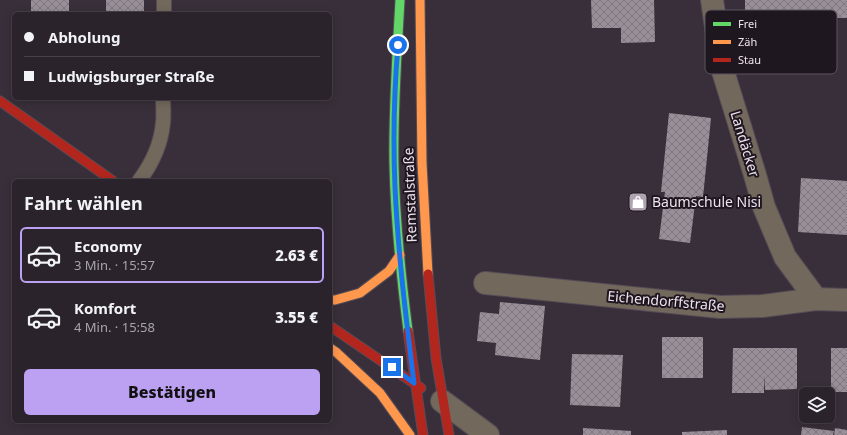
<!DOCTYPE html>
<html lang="de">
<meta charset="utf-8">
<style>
:root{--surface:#2b232c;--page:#332b34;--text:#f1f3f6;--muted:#a6a4a9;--line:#474048;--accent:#bca0f2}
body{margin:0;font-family:"Noto Sans",sans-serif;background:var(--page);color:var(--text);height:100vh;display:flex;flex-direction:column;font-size:15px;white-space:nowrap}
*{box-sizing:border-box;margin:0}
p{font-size:13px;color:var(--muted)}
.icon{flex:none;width:22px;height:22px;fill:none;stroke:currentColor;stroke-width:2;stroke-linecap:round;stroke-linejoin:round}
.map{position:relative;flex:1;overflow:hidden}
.side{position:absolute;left:12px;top:179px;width:320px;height:244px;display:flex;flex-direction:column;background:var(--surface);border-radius:6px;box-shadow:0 2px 10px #0003,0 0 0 1px var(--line)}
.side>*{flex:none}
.hud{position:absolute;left:12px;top:12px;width:320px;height:88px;border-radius:6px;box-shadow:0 2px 10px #0003,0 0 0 1px var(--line);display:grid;align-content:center;height:88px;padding:0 12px;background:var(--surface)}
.controls{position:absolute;left:799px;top:387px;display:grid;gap:8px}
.controls a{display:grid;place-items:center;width:36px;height:36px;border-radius:6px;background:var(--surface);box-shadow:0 2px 10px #0003,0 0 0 1px var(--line);font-size:20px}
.end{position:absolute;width:18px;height:18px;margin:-9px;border:5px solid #1a73e8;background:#fff;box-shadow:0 0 0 2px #fff}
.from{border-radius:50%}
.hud b{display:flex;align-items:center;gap:14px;height:38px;font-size:15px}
.hud b+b{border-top:1px solid var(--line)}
.hud i{width:10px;height:10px;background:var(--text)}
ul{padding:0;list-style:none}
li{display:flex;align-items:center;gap:12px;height:56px;margin:0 8px 6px;padding:0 4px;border:2px solid transparent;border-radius:6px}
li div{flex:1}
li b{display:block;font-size:15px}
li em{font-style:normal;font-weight:800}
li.current{border-color:var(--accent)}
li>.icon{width:36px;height:36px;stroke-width:1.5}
h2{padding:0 12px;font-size:18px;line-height:48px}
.action{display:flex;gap:8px;margin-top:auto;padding:8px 12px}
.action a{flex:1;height:46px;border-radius:6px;background:var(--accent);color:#111;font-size:16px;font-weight:800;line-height:46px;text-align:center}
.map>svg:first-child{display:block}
</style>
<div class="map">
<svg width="847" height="435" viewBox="0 0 847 435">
<defs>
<pattern id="building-cross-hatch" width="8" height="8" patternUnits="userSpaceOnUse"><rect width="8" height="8" fill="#988f99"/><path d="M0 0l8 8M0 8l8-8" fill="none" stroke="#807880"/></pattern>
</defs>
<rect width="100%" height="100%" fill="#392f3a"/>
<g fill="url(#building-cross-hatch)">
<rect x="31" y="0" width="38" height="14"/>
<rect x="106" y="0" width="38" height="14"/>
<polygon points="591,0 654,0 655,42 621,43 621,28 592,28"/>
<polygon points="745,0 847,0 847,18 825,18 825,12 769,12 769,41 745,41"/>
<polygon points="669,113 711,118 703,197 696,196 690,243 659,239 665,192 661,192"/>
<polygon points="801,178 847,181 847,235 798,232"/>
<polygon points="500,302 545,306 540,360 495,355 496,343 477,341 480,312 499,314"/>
<rect x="662" y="337" width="41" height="41"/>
<polygon points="733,348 797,348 797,389 765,390 764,375 764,393 732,393"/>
<rect x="831" y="348" width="16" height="44"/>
<polygon points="572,354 623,355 620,407 570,405"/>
<polygon points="802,427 834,431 833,435 801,435"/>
<polygon points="583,428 631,431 631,435 583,435"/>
<polygon points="835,428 847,430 847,435 834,435"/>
<polygon points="727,430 727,435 682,435 682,432"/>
</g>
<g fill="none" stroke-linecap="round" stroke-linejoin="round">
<g stroke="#554c56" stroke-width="16">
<g id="lane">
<polyline points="164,14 164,0"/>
<path d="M 139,181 C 151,165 161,144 163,123 C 164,115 163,106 163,98"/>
</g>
</g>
<g stroke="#554c56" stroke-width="24">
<g id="street">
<polyline points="712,0 722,68 755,175 764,207 785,257 816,299"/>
<polyline points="485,283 720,307 762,306 816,299 847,300"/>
<polyline points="442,401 488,435"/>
</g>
</g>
<g stroke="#554c56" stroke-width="11">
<path id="fast" d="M 400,0 C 397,55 393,109 394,164 C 395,220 401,276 408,331"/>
</g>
<g stroke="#554c56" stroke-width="11">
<g id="slow">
<polyline points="420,0 422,163 428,274"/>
<polyline points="330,300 335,300 360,293 389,271 400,255"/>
<polyline points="330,348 336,352 380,393 410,435"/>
</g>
</g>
<g stroke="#554c56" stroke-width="11">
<g id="jam">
<polyline points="0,101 113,181"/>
<polyline points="428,274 436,358 449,435"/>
<polyline points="330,326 421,388"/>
<polyline points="408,331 423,435"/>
</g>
</g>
<use href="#lane" stroke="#72685c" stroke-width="14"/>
<use href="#street" stroke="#72685c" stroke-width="22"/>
<use href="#fast" stroke="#63d668" stroke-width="9"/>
<use href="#slow" stroke="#ff974d" stroke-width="9"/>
<use href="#jam" stroke="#b3261e" stroke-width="9"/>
</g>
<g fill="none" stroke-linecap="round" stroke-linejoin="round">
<path stroke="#1a73e8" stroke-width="5" d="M 392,367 L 414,383 C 406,318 398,253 395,187 C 393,140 394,92 398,45"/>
</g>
<defs>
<g id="shop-square" transform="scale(1)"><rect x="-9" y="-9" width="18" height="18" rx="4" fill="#afa3af" stroke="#1f1720"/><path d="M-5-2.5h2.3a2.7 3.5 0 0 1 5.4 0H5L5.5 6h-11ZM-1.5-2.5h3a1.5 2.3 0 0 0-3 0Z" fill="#fff"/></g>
</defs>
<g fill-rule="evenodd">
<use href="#shop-square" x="638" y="202"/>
</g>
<g text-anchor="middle" stroke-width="4" stroke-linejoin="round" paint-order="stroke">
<g font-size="14" fill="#eee2ee" stroke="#1f1720">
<text transform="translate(745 144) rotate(73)" y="5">Landäcker</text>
<text transform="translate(410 195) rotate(-92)" y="5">Remstalstraße</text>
<text transform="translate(666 301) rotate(5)" y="5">Eichendorffstraße</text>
</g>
<g font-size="14" fill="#eee2ee" stroke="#1f1720" text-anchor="start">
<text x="652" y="207">Baumschule Nisi</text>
</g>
</g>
<rect x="705" y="10" width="132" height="64" rx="6" fill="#1f1720" stroke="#5d545e" stroke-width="1"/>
<rect x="713" y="22" width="18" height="4" fill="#63d668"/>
<rect x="713" y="40" width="18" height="4" fill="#ff974d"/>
<rect x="713" y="58" width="18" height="4" fill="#b3261e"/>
<g font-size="11" fill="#eee2ee">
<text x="738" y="28">Frei</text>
<text x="738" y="46">Zäh</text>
<text x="738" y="64">Stau</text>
</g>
</svg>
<div class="controls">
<a><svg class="icon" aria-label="layers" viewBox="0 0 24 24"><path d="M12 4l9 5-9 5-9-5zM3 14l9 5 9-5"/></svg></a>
</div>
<i class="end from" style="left:398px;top:45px"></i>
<i class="end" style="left:392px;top:367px"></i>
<div class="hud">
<b><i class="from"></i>Abholung</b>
<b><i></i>Ludwigsburger Straße</b>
</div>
<section class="side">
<h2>Fahrt wählen</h2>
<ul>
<li class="current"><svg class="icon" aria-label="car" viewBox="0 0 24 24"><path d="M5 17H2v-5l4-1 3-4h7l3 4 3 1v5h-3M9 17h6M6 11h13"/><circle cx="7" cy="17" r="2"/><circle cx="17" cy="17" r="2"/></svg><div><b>Economy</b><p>3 Min. · 15:57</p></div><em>2.63 €</em></li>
<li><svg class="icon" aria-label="car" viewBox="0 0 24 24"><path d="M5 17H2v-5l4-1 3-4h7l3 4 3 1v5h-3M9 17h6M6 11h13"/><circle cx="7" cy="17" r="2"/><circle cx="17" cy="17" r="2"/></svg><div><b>Komfort</b><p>4 Min. · 15:58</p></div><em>3.55 €</em></li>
</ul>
<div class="action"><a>Bestätigen</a></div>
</section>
</div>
